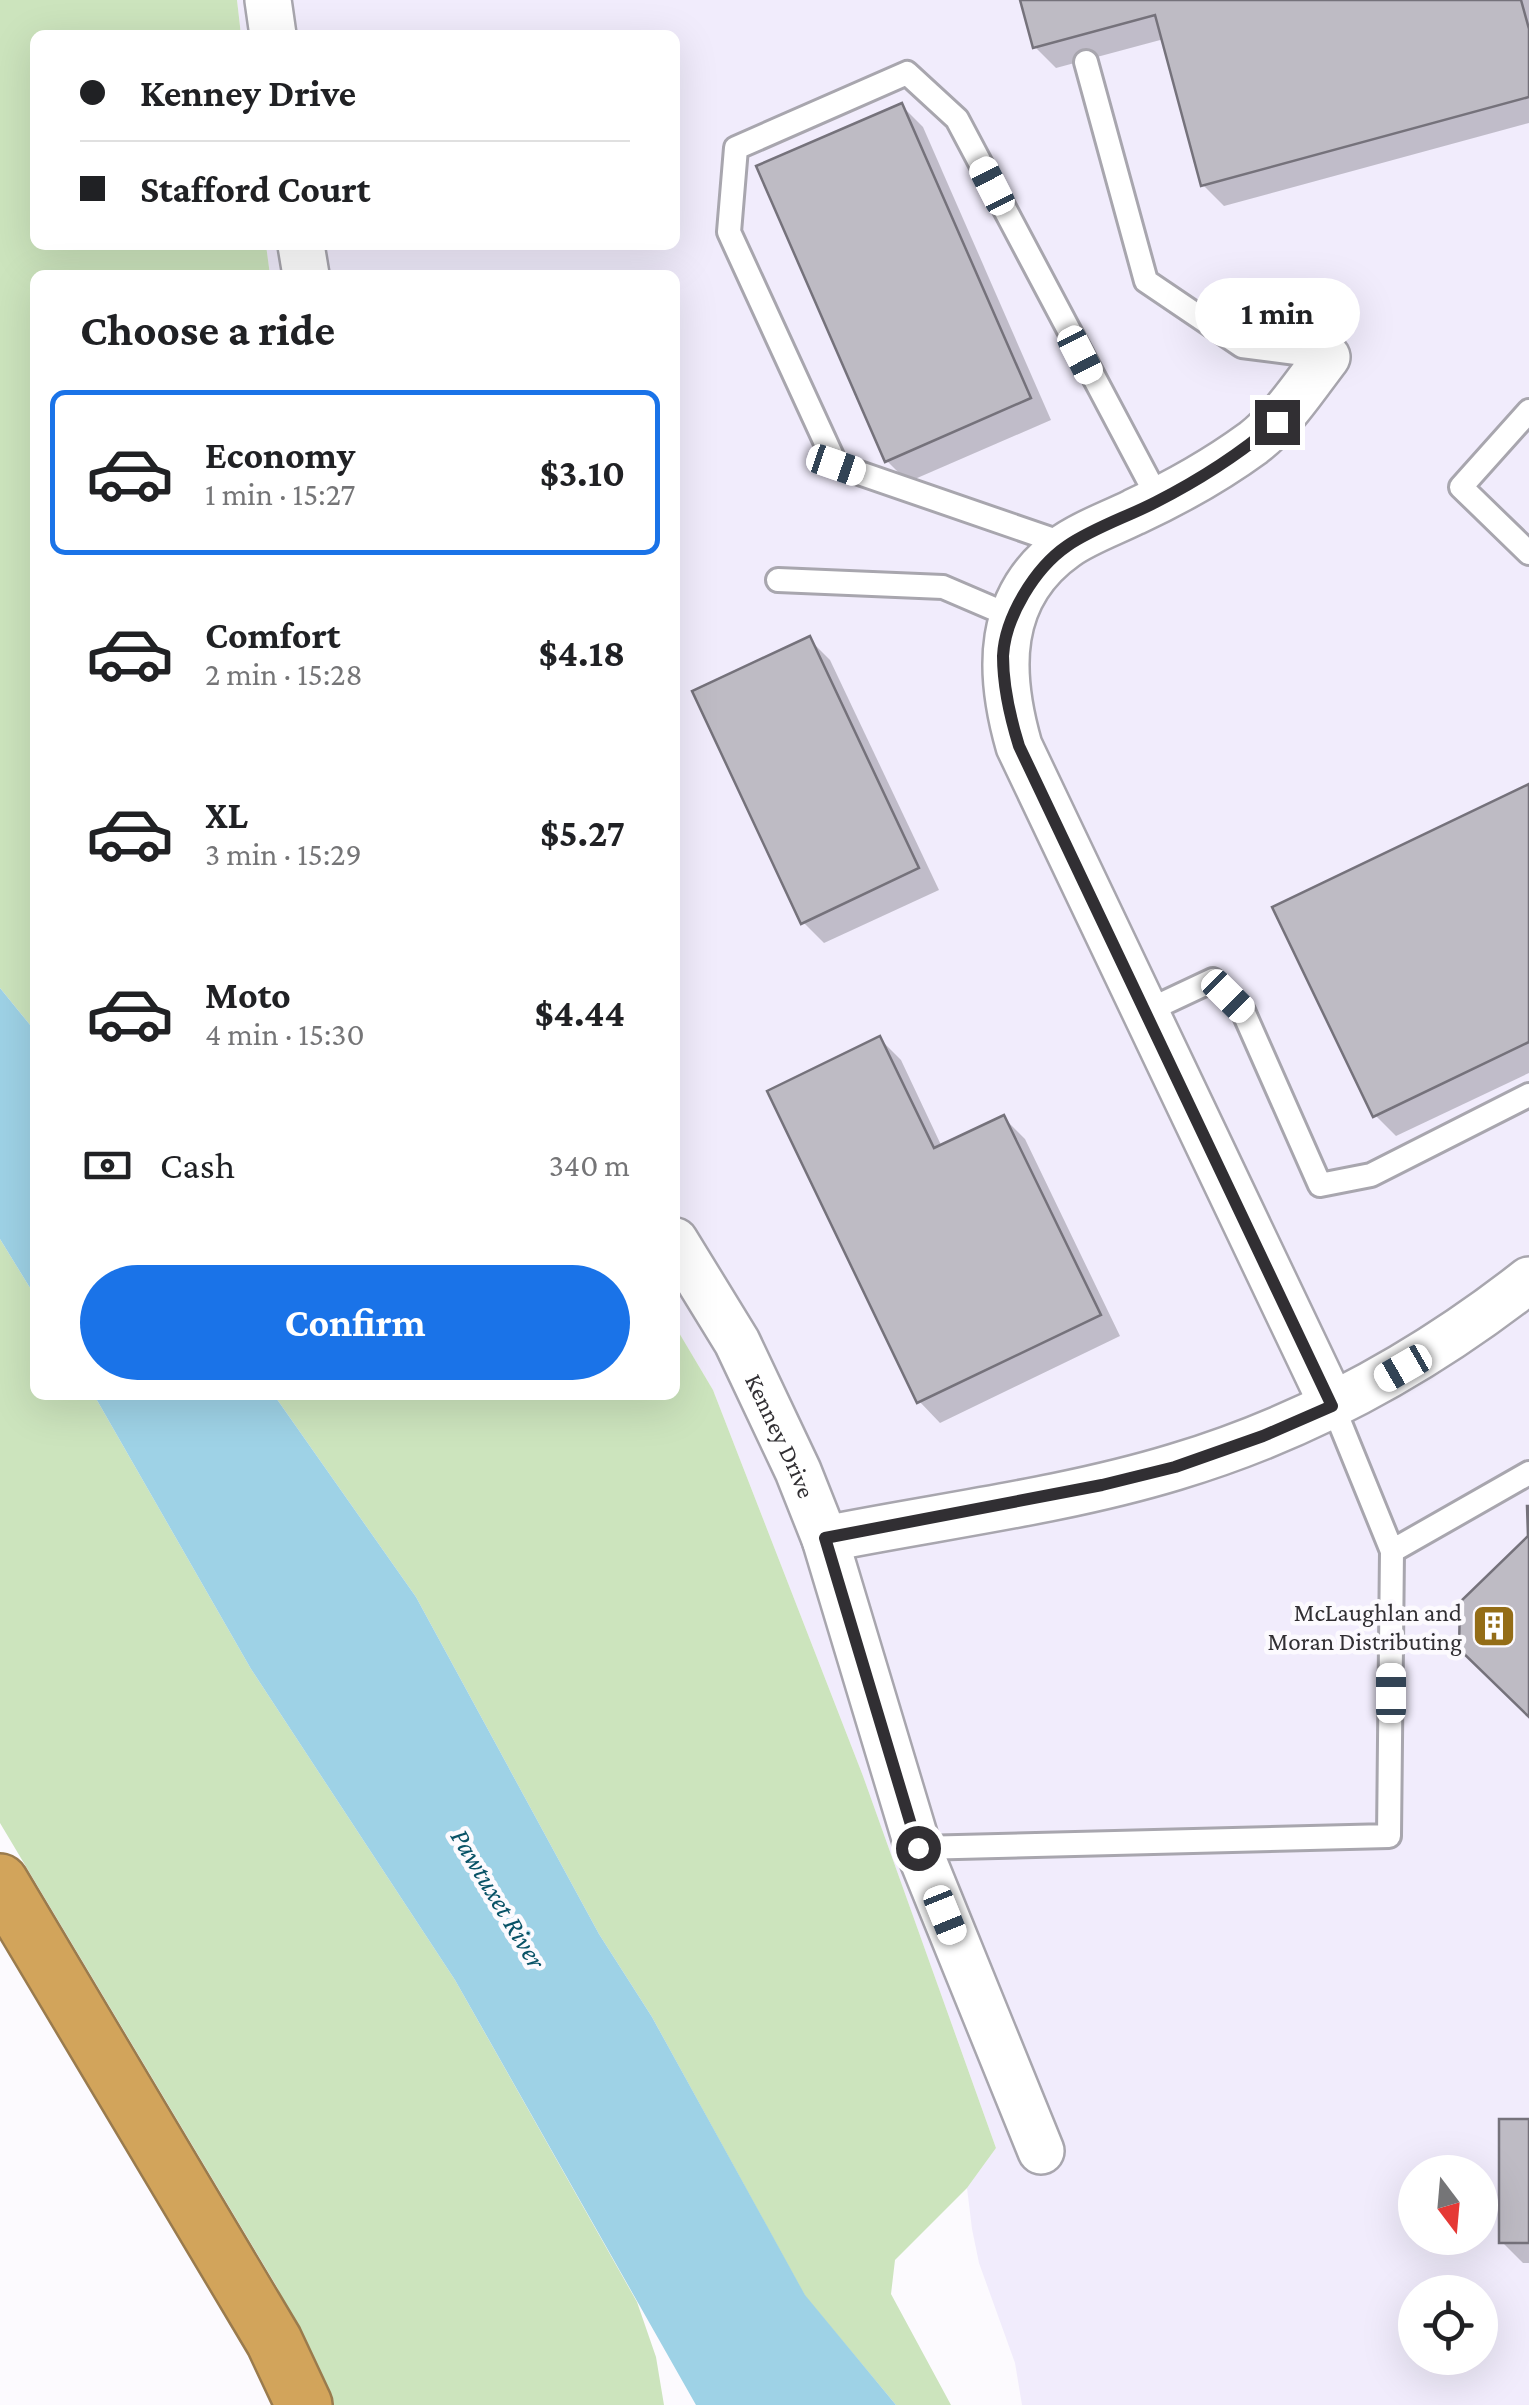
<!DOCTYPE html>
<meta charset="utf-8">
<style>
:root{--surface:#fff;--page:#f2f2f2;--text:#202124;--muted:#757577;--line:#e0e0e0;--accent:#1a73e8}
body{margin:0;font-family:"Crimson Pro",serif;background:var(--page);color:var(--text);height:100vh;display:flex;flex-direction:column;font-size:38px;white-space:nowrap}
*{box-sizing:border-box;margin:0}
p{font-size:32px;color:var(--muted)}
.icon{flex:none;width:55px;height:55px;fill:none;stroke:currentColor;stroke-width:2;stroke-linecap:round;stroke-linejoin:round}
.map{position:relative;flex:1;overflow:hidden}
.sheet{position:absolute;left:30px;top:270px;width:650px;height:1130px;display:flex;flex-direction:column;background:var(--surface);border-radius:15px;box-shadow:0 10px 40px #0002}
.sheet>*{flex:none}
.banner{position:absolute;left:30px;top:30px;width:650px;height:220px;border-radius:15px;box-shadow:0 10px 40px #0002;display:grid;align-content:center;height:220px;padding:0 50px;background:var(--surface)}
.needle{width:65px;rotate:164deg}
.buttons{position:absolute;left:1398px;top:2155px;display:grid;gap:20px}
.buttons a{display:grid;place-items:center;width:100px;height:100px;border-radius:50%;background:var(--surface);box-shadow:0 10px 40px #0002;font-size:50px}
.end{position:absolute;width:45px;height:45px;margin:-22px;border:12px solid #312f33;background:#fff;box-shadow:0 0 0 5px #fff}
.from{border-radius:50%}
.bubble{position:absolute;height:70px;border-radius:35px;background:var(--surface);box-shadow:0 10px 40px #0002;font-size:32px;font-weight:700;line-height:70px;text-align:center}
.car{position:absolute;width:30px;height:60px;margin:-30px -15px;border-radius:12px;box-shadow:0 0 8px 2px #0007;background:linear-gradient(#fff 24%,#345 0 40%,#fff 0 76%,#345 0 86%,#fff 0)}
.banner b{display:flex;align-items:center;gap:35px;height:95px;font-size:38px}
.banner b+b{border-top:2px solid var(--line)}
.banner i{width:25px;height:25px;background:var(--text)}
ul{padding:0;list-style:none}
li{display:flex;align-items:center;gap:30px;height:165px;margin:0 20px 15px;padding:0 30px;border:5px solid transparent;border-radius:15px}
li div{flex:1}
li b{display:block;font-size:38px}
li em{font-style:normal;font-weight:700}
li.selected{border-color:var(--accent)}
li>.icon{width:90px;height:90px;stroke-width:1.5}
h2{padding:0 50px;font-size:45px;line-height:120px}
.pay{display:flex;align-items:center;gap:25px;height:110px;padding:0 50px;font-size:38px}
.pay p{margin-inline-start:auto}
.primary-button{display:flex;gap:20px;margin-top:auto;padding:20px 50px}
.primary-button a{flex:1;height:115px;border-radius:60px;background:var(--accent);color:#fff;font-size:40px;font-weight:700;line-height:115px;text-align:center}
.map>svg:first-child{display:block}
</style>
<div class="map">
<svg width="1529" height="2405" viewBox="0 0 1529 2405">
<rect width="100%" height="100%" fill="#fcfafe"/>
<path fill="#f1ecfc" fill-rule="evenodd" d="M 237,0 L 1529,0 L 1529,2405 L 1022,2405 L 1015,2363 L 979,2263 L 972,2229 L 967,2188 L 996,2148 L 863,1776 L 713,1390 L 675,1326 L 675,275 L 270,275 L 266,245 L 675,245 L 675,35 L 241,35 ZM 1415,2172 L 1480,2172 L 1480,2238 L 1415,2238 ZM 1415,2292 L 1480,2292 L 1480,2358 L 1415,2358 Z"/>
<g fill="#cce4bd">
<polygon points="0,0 237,0 241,35 35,35 35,245 266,245 270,275 35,275 35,1031 0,988"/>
<polygon points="0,1239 35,1296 35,1395 94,1395 251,1669 455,1980 637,2302 656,2357 664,2405 331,2405 277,2287 0,1823"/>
<polygon points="675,1326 713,1390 863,1776 996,2148 967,2188 895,2260 891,2294 951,2405 896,2405 805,2296 652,2017 599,1934 416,1597 274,1395 675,1395"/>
</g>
<g fill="#9ed2e6">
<polygon points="0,988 35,1031 35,1296 0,1239"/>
<polygon points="94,1395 274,1395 416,1597 599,1934 652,2017 805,2295 896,2405 696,2405 455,1980 251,1669"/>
</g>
<g fill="#0003">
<polygon points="1022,0 1529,0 1529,123 1224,206 1203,185 1164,39 1056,68 1035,47"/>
<polygon points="902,106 923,127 1051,420 908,482 887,461"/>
<polygon points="809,639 830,660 939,890 824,943 803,922"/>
<polygon points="1529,786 1529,1073 1396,1136 1375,1115"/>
<polygon points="880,1039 901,1060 942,1147 1004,1118 1025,1139 1120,1336 940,1423 919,1401"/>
<polygon points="1529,2121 1529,2263 1523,2263 1502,2242"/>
</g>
<g fill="#bebbc4" stroke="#75727b" stroke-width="2.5">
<polygon points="1020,0 1521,0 1529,29 1529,97 1201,186 1155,15 1033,48"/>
<polygon points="902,103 1031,398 885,462 756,166"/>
<polygon points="810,636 919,868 801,924 692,691"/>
<polygon points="1529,784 1529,1042 1373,1117 1272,907"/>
<polygon points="880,1036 934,1148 1004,1115 1101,1315 917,1403 767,1091"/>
<polygon points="1527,1506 1529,1506 1529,1717 1459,1649 1460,1602 1528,1536"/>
<rect x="1499" y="2119" width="30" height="124"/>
</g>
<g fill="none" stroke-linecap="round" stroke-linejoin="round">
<g stroke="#a8a6ae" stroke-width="28">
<g id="service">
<polyline points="1086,62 1146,281 1242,346 1327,357"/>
<polyline points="1529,411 1461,487 1529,553"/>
<polyline points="1068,545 836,465 729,232 736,148 907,73 957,119 1159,500"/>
<polyline points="778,580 943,587 1013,617"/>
<polyline points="1145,1012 1213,980 1243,1011 1320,1185 1371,1175 1529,1095"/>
<polyline points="1333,1406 1392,1551 1529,1473"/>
<polyline points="918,1848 1389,1836 1392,1551"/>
</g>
</g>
<g stroke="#a8a6ae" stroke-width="50">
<g id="minor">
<polyline points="268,0 273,35"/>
<polyline points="301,245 306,275"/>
<path d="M 1327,357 C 1304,387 1283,420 1253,443 C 1216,470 1175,493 1134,512 C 1112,523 1086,532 1066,546 C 995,596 998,673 1019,746 L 1333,1406"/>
<path id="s1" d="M 675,1241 L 737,1342 L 798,1471 L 825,1539 L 918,1848 L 1041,2151"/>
<path d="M 825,1539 C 940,1516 1063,1501 1175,1467 C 1305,1428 1422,1364 1529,1280"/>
</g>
</g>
<g stroke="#9a7b4d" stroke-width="60">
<polyline id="motorway" points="0,1882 274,2341 304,2405"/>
</g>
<use href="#service" stroke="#fff" stroke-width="22"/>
<use href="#minor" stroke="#fff" stroke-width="45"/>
<use href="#motorway" stroke="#d2a45b" stroke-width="55"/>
</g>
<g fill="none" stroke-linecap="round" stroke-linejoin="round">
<path stroke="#312f33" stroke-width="12" d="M 918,1848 L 825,1538 L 1102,1485 L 1175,1467 L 1263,1436 L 1332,1406 L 1019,746 C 1010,717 1003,687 1003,656 C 1005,617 1035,568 1067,546 C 1093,528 1127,517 1156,502 C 1199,480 1240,454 1277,422"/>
</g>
<defs>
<g id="building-square" transform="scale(2.25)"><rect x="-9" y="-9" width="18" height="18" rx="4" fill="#946d17" stroke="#fcfafe"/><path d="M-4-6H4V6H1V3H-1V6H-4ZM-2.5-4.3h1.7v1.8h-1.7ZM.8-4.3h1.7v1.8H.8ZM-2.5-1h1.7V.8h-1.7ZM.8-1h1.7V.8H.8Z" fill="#fff"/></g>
</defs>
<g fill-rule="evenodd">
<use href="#building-square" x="1494" y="1626"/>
</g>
<g text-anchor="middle" stroke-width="9" stroke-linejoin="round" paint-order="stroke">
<g font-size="25" fill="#312f33" stroke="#fcfafe">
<text dy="9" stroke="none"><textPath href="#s1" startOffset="222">Kenney Drive</textPath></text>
</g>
<g font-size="25" fill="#312f33" stroke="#fcfafe" text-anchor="end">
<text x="1462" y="1621">McLaughlan and<tspan x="1462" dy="29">Moran Distributing</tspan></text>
</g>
<g font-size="28" font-style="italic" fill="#085266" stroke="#fcfafe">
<text transform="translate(499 1898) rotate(59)" y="10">Pawtuxet River</text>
</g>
</g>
</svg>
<div class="buttons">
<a><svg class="needle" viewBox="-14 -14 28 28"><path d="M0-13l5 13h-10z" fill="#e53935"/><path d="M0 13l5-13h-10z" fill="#757577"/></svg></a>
<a><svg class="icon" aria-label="locate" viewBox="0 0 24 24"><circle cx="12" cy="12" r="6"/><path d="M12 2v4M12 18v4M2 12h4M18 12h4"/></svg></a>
</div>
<i class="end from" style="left:918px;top:1848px"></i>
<i class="end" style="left:1277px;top:422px"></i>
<div class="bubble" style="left:1195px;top:278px;width:165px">1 min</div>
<i class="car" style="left:992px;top:186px;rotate:333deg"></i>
<i class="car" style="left:1080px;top:355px;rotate:153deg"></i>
<i class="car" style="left:836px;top:465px;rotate:109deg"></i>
<i class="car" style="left:1228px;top:996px;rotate:135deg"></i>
<i class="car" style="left:1403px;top:1368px;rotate:240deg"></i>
<i class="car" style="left:1391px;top:1693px;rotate:0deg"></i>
<i class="car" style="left:945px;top:1915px;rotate:158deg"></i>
<div class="banner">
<b><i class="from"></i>Kenney Drive</b>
<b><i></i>Stafford Court</b>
</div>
<section class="sheet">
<h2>Choose a ride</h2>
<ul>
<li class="selected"><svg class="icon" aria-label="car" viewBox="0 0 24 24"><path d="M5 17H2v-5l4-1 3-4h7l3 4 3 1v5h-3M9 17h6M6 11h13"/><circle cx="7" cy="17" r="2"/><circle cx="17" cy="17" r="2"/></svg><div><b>Economy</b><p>1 min · 15:27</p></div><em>$3.10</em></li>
<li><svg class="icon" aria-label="car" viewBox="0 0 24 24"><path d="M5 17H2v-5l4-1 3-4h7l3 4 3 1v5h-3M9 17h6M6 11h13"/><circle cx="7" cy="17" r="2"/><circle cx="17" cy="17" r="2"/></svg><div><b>Comfort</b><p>2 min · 15:28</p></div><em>$4.18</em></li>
<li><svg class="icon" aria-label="car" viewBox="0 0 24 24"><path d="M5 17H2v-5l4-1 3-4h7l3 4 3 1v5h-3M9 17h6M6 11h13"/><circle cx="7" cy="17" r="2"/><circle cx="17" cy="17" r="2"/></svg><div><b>XL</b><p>3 min · 15:29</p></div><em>$5.27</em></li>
<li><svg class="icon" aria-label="car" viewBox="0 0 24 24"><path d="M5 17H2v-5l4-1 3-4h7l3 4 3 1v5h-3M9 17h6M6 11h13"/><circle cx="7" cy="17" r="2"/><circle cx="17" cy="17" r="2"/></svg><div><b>Moto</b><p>4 min · 15:30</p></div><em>$4.44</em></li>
</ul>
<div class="pay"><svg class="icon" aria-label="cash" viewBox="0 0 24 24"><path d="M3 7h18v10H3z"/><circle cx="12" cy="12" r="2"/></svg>Cash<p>340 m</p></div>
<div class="primary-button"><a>Confirm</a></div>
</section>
</div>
